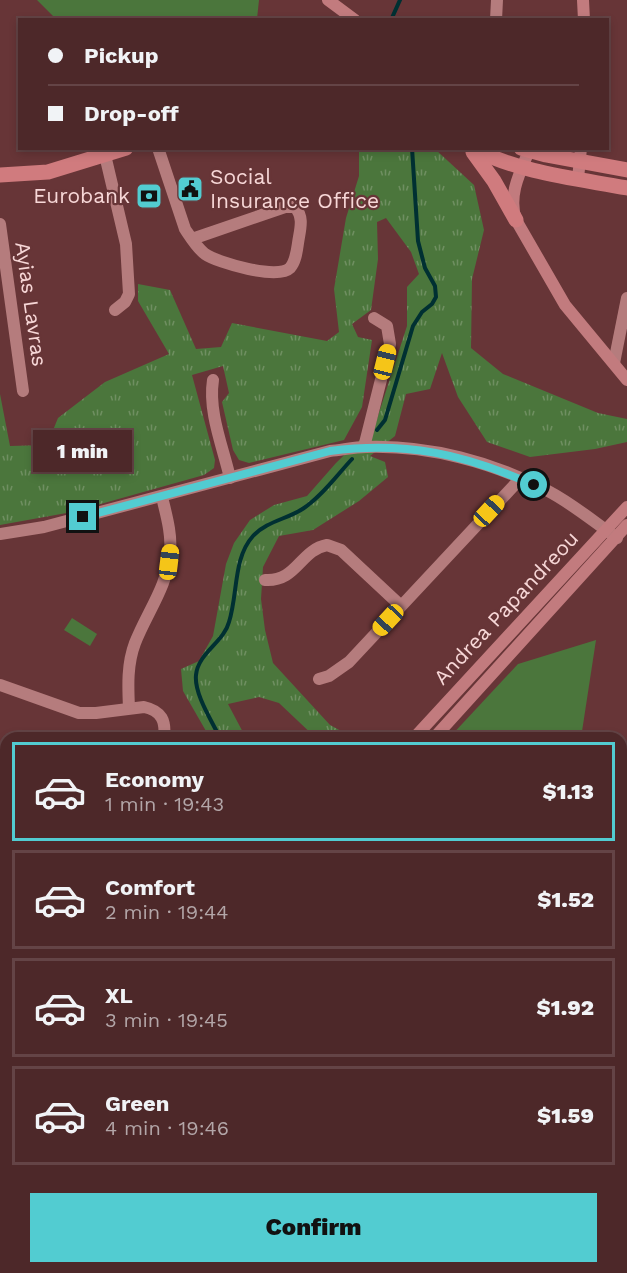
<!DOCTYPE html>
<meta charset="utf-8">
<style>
:root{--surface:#4d2829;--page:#543031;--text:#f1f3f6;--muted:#b3a6a8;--line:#644446;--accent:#52ccd1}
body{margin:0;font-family:"Work Sans",sans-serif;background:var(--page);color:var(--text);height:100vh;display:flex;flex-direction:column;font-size:22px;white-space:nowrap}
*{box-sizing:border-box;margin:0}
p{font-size:20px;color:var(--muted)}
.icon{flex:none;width:33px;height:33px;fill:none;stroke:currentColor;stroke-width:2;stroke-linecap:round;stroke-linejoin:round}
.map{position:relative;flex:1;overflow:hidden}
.panel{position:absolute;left:0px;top:732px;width:627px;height:542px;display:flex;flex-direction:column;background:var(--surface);border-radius:18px 18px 0 0;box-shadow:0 3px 9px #0003,0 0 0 2px var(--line)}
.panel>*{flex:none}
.hud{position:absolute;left:18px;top:18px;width:591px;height:132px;border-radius:0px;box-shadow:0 3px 9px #0003,0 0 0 2px var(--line);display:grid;align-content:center;height:132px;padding:0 30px;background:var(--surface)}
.end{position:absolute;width:27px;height:27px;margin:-14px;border:8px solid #52ccd1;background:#111;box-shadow:0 0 0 3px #111}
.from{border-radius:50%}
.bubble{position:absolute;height:42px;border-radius:0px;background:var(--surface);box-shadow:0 3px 9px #0003,0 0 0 2px var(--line);font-size:20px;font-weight:800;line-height:42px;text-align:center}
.car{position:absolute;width:18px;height:36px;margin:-18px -9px;border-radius:8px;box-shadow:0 0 4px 2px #0007;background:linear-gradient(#f5c518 24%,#345 0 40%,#f5c518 0 76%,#345 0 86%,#f5c518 0)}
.hud b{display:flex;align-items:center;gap:21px;height:57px;font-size:22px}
.hud b+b{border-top:2px solid var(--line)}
.hud i{width:15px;height:15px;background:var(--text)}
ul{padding:10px 0 0;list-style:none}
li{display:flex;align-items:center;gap:18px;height:99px;margin:0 12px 9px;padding:0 18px;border:3px solid var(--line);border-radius:0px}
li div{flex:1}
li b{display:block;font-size:22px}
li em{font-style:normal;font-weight:800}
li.selected{border-color:var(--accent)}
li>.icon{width:54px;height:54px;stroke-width:1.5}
.cta{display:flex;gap:12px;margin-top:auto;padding:12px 30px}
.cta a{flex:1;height:69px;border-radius:0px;background:var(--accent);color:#111;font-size:24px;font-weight:800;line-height:69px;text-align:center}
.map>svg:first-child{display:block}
</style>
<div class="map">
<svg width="627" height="1273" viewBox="0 0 627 1273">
<defs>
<pattern id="grass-tufts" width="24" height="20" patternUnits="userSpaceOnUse" patternTransform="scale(1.5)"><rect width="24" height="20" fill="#4b763c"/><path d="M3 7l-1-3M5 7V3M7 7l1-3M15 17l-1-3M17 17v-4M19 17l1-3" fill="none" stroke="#6f8f61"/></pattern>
</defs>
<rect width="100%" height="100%" fill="#673537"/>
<g fill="url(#grass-tufts)">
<polygon points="359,149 435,149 474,185 484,230 472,279 471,348 503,374 598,413 627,419 627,442 595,449 530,457 487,442 458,397 442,353 430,389 406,394 395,436 370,456 385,462 388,477 359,501 313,530 279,536 263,567 261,599 265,630 273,663 330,725 354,738 316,738 279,703 259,697 228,704 246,738 210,738 183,691 181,669 199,661 213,636 226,564 234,543 250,520 274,505 307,496 336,463 375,425 407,326 407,287 419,274 411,252 386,218 377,222 378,259 371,310 352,324 358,337 372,340 362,407 344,440 249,463 239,460 233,450 222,402 229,393 223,366 192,375 215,460 214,468 204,475 72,512 0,525 0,394 10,446 47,445 58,418 105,382 169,354 138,301 138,284 170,290 196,349 221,347 232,323 327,341 339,332 334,289 346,218 359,176"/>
<polygon points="0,972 6,974 6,1032 0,1045"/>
<polygon points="0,1094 6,1097 6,1268 169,1268 166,1273 0,1273"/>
</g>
<g fill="#4b763c">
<polygon points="37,0 259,0 257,19 57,20"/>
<polygon points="72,618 97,634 90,646 64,630"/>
<polygon points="596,640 581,738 449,738 518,664"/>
</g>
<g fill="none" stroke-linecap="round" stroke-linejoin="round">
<g stroke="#003032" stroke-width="4">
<polyline points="391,20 400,0"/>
<polyline points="377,430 385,420 413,326 422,312 432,304 436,297 435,286 425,268 418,241 412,148"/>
<path d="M 220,738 C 212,721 194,694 196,675 C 198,653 224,642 229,622 C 238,594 233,558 253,536 C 267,521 288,519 304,508 C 323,495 337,475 352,459"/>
<polyline points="179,1273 181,1268"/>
</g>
<g stroke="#b57c7d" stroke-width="12">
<polyline points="496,20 497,0"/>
<path d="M 158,148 L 185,229 C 191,238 197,248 205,254 C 218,263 278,280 290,268 C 297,260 297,247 299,237 C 301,226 303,216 295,207 L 285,207 L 192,239"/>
<polyline points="105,155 126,244 129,294 125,302 115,310"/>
<polyline points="0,224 23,391"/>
<polyline points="614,363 627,298"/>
<path d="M 213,380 C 208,412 223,447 230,478"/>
<polyline points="364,447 390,344 387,326 374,318"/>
<path d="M 0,534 L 44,527 L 330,451 C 342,450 354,447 366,447 C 429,445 493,462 548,491 C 573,504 594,522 617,538"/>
<path d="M 265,580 C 297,582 300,550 327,545 L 341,550 L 401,606"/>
<polyline points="319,679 329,676 349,662 520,479"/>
<path d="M 0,685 L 79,713 L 96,713 L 144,707 C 162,711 166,721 164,738"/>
<path d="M 129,708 C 128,686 127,664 135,643 C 147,612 168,586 170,552 C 172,534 166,514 162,497"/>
<polyline points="621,799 627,808"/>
<polyline points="0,816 6,818"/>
<polyline points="621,901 627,901"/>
<polyline points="0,954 6,956"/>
<polyline points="621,1185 627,1187"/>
<polyline points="530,1268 542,1273"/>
<polyline points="344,1273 347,1268"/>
<polyline points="499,1273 501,1268"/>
</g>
<g stroke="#c27b7e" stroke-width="12">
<polyline points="328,0 355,20"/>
<polyline points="583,0 584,20"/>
<path d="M 529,151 C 519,174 508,196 516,220 L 565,305 L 627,380"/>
<polyline points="578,179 581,148"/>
<polyline points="414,738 627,507"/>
<polyline points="434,738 627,525"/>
<polyline points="199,1273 201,1268"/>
</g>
<g stroke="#d07b7e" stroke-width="15">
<path d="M 472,148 C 521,173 573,178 627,188"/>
<polyline points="521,148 546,155 627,170"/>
<polyline points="473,152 494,181 516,220"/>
<polyline points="0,175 48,172 126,148"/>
</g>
</g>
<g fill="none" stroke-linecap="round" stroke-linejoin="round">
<path stroke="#52ccd1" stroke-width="8" d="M 83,517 L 330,451 C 406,441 464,454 534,485"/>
</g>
<defs>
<g id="civic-square" transform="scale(1.35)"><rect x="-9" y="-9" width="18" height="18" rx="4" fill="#52ccd1" stroke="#673537"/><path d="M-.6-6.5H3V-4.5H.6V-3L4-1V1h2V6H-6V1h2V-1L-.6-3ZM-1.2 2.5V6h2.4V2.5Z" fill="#111"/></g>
<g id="bank-square" transform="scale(1.35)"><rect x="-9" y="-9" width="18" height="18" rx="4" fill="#52ccd1" stroke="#673537"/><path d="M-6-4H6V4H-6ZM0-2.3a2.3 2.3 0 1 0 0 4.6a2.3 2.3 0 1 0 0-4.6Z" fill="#111"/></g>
</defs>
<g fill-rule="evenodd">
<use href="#civic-square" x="190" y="189"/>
<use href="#bank-square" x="149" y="196"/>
</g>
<g text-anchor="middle" stroke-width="4.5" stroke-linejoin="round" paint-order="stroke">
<g font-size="21" fill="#f7d7d7" stroke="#673537" text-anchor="start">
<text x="210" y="184">Social<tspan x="210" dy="24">Insurance Office</tspan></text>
<text x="130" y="203" text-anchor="end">Eurobank</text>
</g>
<g font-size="21" fill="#f7d7d7" stroke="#673537">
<text transform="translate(31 304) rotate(82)" y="7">Ayias Lavras</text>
<text transform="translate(506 608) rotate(-47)" y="7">Andrea Papandreou</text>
</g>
</g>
</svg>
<i class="end from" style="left:534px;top:485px"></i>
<i class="end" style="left:83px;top:517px"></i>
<div class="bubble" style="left:33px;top:430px;width:99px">1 min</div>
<i class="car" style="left:385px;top:362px;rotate:14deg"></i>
<i class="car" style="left:489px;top:511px;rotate:43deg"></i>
<i class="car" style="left:169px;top:562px;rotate:7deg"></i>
<i class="car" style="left:388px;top:620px;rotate:223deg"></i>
<div class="hud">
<b><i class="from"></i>Pickup</b>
<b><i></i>Drop-off</b>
</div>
<section class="panel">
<ul>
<li class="selected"><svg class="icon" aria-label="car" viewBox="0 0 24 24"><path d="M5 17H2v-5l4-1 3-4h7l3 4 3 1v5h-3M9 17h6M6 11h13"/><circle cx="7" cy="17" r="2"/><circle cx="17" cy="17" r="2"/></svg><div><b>Economy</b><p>1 min · 19:43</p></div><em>$1.13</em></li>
<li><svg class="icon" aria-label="car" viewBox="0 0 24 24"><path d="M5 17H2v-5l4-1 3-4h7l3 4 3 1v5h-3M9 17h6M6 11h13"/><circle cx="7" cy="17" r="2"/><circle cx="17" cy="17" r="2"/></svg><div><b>Comfort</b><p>2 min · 19:44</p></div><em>$1.52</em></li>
<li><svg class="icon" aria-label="car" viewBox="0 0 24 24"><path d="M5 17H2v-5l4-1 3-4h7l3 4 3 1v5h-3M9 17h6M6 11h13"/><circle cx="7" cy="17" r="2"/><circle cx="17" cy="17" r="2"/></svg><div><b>XL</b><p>3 min · 19:45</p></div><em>$1.92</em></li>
<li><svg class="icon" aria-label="car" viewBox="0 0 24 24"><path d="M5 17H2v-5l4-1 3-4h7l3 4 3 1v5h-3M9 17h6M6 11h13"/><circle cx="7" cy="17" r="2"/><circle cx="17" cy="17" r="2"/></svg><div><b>Green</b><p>4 min · 19:46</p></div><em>$1.59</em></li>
</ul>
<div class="cta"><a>Confirm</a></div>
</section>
</div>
